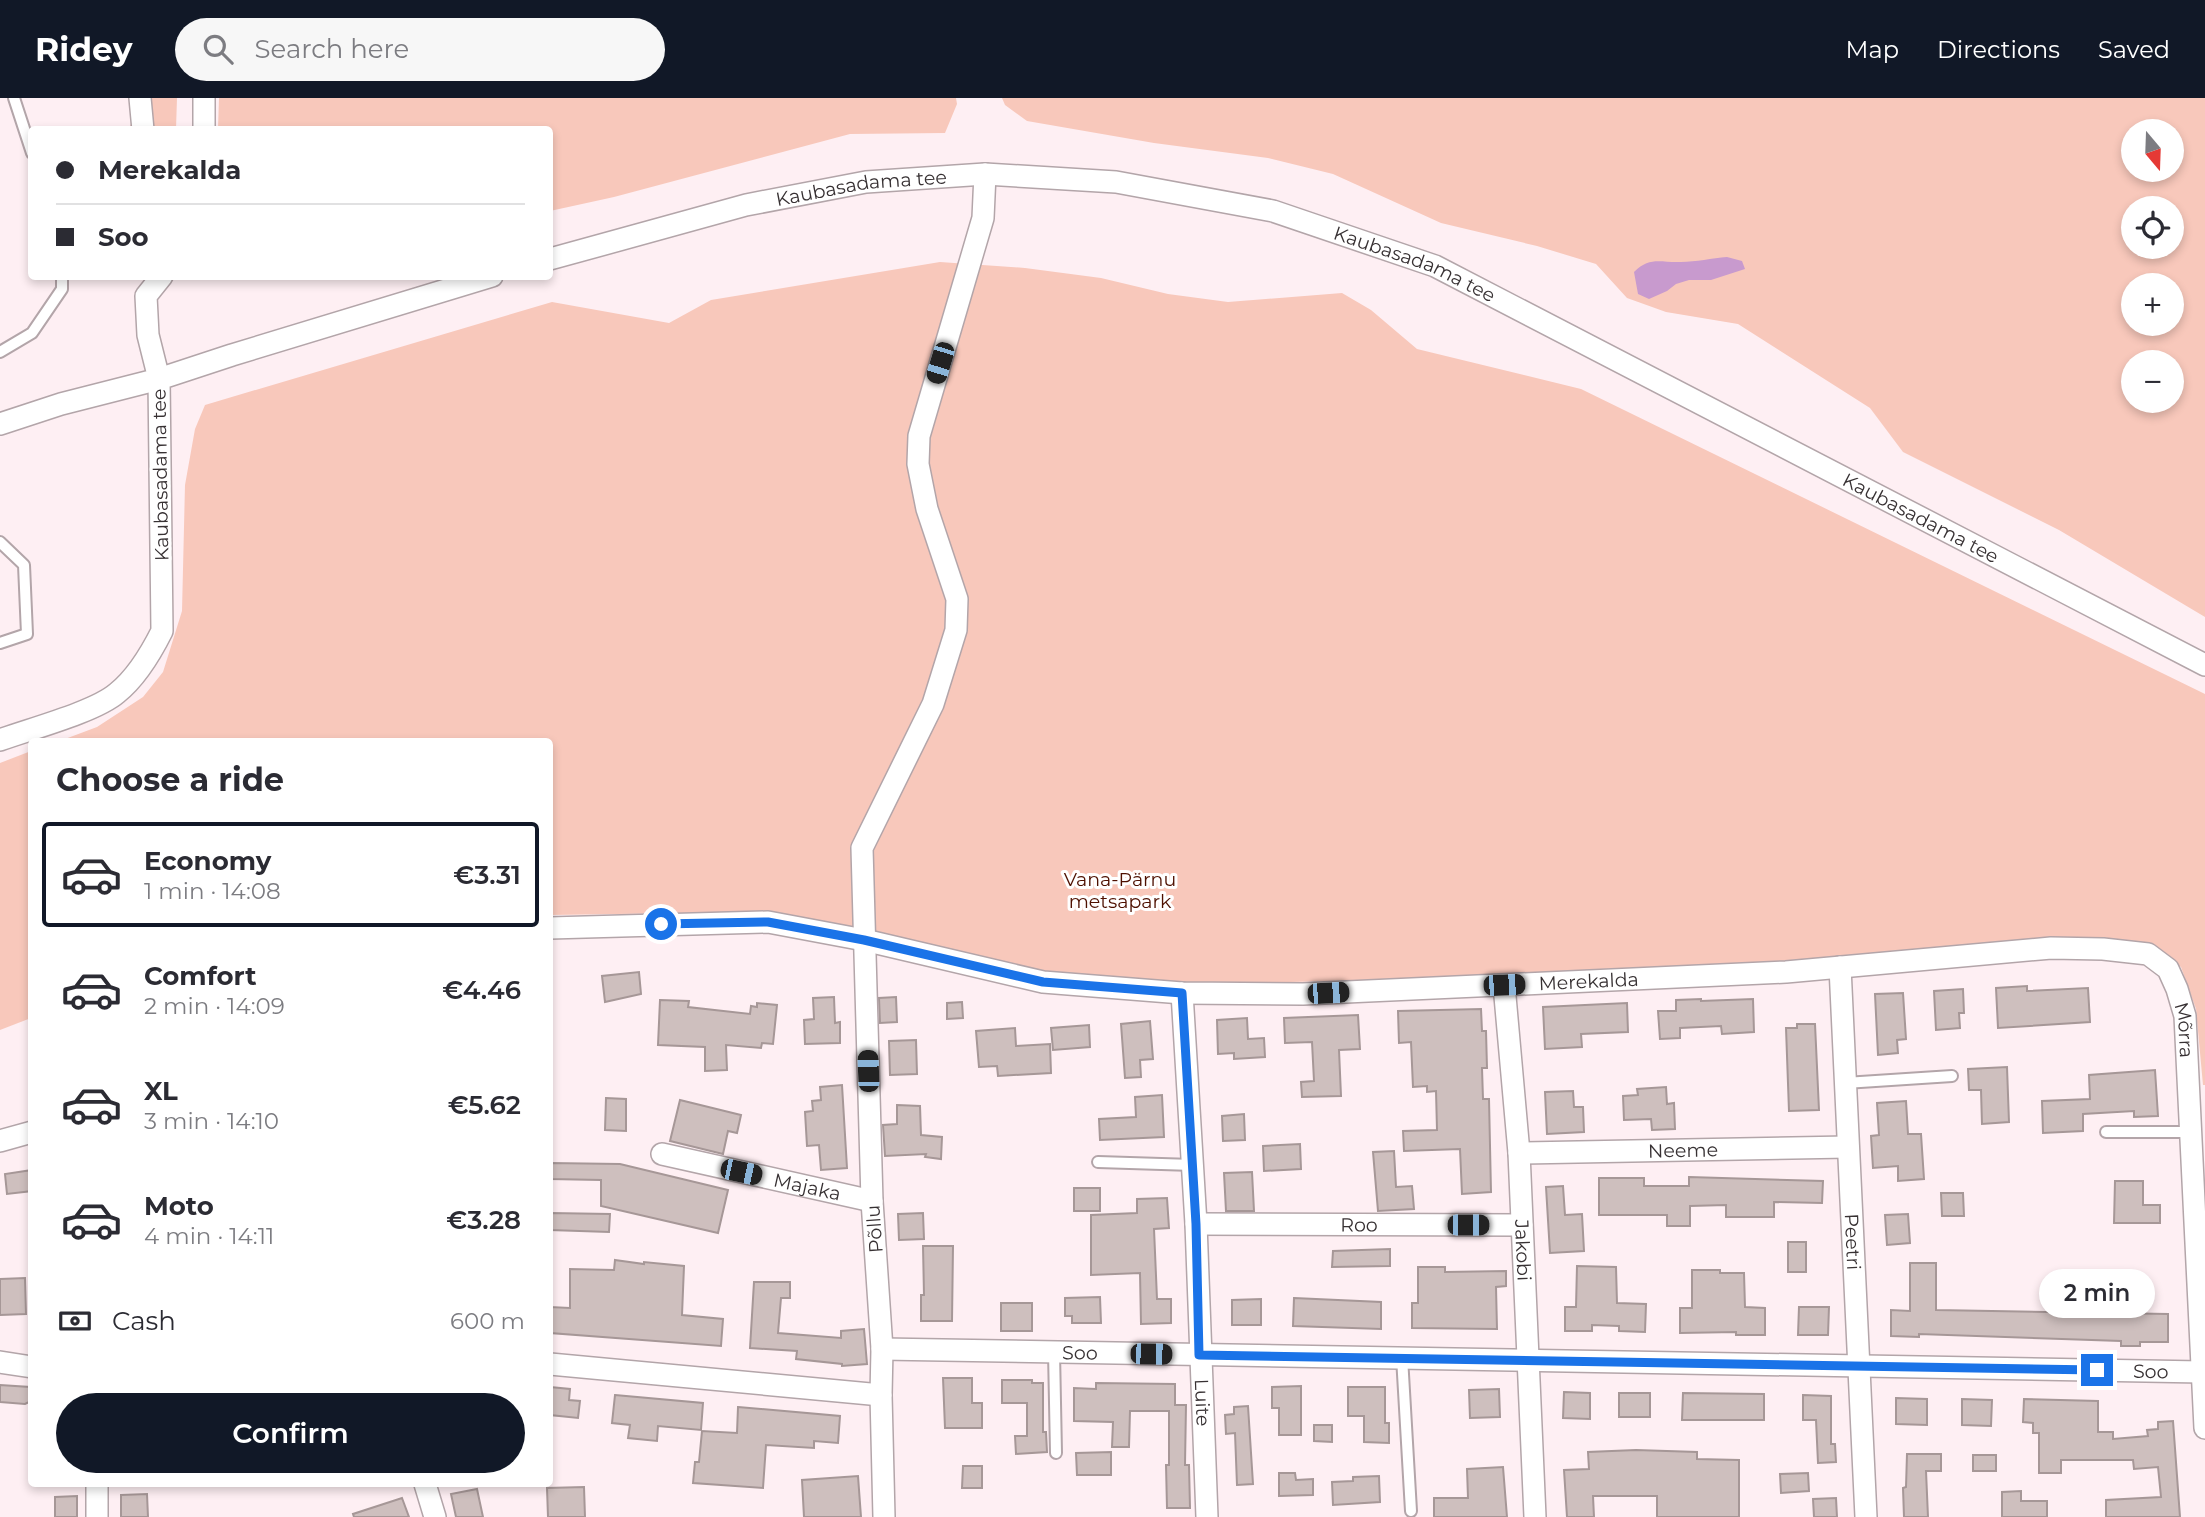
<!DOCTYPE html>
<meta charset="utf-8">
<style>
:root{--surface:#fff;--page:#f7f7f7;--text:#2b2b33;--muted:#7c7c81;--line:#e1e1e2;--accent:#111827}
body{margin:0;font-family:Montserrat,sans-serif;background:var(--page);color:var(--text);height:100vh;display:flex;flex-direction:column;font-size:26px;white-space:nowrap}
*{box-sizing:border-box;margin:0}
p{font-size:23px;color:var(--muted)}
.icon{flex:none;width:38px;height:38px;fill:none;stroke:currentColor;stroke-width:2;stroke-linecap:round;stroke-linejoin:round}
.map{position:relative;flex:1;overflow:hidden}
.drawer{position:absolute;left:28px;top:640px;width:525px;height:749px;display:flex;flex-direction:column;background:var(--surface);border-radius:7px;box-shadow:0 4px 10px #0003}
.drawer>*{flex:none}
.top-card{position:absolute;left:28px;top:28px;width:525px;height:154px;border-radius:7px;box-shadow:0 4px 10px #0003;display:grid;align-content:center;height:154px;padding:0 28px;background:var(--surface)}
.needle{width:46px;rotate:161deg}
.buttons{position:absolute;left:2121px;top:21px;display:grid;gap:14px}
.buttons a{display:grid;place-items:center;width:63px;height:63px;border-radius:50%;background:var(--surface);box-shadow:0 4px 10px #0003;font-size:35px}
.end{position:absolute;width:32px;height:32px;margin:-16px;border:9px solid #1a73e8;background:#fff;box-shadow:0 0 0 4px #fff}
.from{border-radius:50%}
.bubble{position:absolute;height:49px;border-radius:24px;background:var(--surface);box-shadow:0 4px 10px #0003;font-size:23px;font-weight:600;line-height:49px;text-align:center}
.car{position:absolute;width:21px;height:42px;margin:-21px -10px;border-radius:9px;box-shadow:0 0 5px 2px #0007;background:linear-gradient(#222 24%,#8ab4d8 0 40%,#222 0 76%,#8ab4d8 0 86%,#222 0)}
.top-card b{display:flex;align-items:center;gap:24px;height:66px;font-size:26px}
.top-card b+b{border-top:2px solid var(--line)}
.top-card i{width:18px;height:18px;background:var(--text)}
ul{padding:0;list-style:none}
li{display:flex;align-items:center;gap:21px;height:105px;margin:0 14px 10px;padding:0 14px;border:4px solid transparent;border-radius:7px}
li div{flex:1}
li b{display:block;font-size:26px}
li em{font-style:normal;font-weight:600}
li.selected{border-color:var(--accent)}
li>.icon{width:63px;height:63px;stroke-width:1.5}
h2{padding:0 28px;font-size:32px;line-height:84px}
.pay{display:flex;align-items:center;gap:18px;height:77px;padding:0 28px;font-size:26px}
.pay p{margin-inline-start:auto}
.primary-button{display:flex;gap:14px;margin-top:auto;padding:14px 28px}
.primary-button a{flex:1;height:80px;border-radius:42px;background:var(--accent);color:#fff;font-size:28px;font-weight:600;line-height:80px;text-align:center}
header{display:flex;align-items:center;gap:42px;box-sizing:border-box;height:98px;padding:0 35px;background:var(--accent);color:#fff}
header strong{font-size:33px}
nav{display:flex;gap:38px;margin-inline-start:auto;font-size:24px}
.search{width:490px;height:63px;background:var(--page);display:flex;align-items:center;gap:18px;box-sizing:border-box;padding:0 24px;border-radius:38px;color:var(--muted);font-size:26px}
.map>svg:first-child{display:block}
</style>
<header>
<strong>Ridey</strong>
<div class="search"><svg class="icon" aria-label="search" viewBox="0 0 24 24"><circle cx="10" cy="10" r="6"/><path d="M15 15l6 6"/></svg>Search here</div>
<nav><a>Map</a><a>Directions</a><a>Saved</a></nav>
</header>
<div class="map">
<svg width="2205" height="1419" viewBox="0 0 2205 1419">
<rect width="100%" height="100%" fill="#feeff3"/>
<g fill="#f8c8bb" fill-rule="evenodd">
<polygon points="139,0 177,0 176,31 128,32 139,10"/>
<polygon points="219,0 956,0 957,6 945,35 850,36 614,99 550,113 550,32 218,31"/>
<path d="M 1002,0 L 2205,0 L 2205,519 L 2059,432 L 1903,354 L 1870,310 L 1738,226 L 1666,214 L 1627,200 L 1596,166 L 1537,148 L 1441,125 L 1333,76 L 1268,60 L 1154,45 L 1027,23 L 1005,7 ZM 2133,33 L 2172,33 L 2172,72 L 2133,72 ZM 2133,110 L 2172,110 L 2172,149 L 2133,149 ZM 2133,187 L 2172,187 L 2172,226 L 2133,226 ZM 2133,264 L 2172,264 L 2172,303 L 2133,303 Z"/>
<polygon points="940,164 1025,170 1101,180 1168,196 1228,204 1342,195 1371,212 1417,251 1581,291 2205,596 2205,987 2203,987 2196,911 2181,869 2147,849 1499,879 1207,886 1039,876 877,839 754,814 550,817 550,644 57,644 97,629 143,599 163,574 182,513 185,387 195,331 205,307 552,204 669,225 711,202"/>
<polygon points="31,653 31,920 0,932 0,665"/>
</g>
<path fill="#c89ace" d="M 1727,159 L 1742,163 L 1745,171 L 1711,182 L 1689,182 L 1676,186 L 1667,193 L 1649,201 L 1638,196 L 1634,174 C 1650,158 1661,165 1681,164 C 1696,164 1712,160 1727,159 Z"/>
<g fill="#cebfbe" stroke="#a69797" stroke-width="2">
<polygon points="639,874 641,896 605,904 602,878"/>
<polygon points="2027,888 2027,893 2088,890 2090,924 1998,930 1996,890"/>
<polygon points="1963,891 1964,915 1959,915 1960,930 1936,932 1934,893"/>
<polygon points="1903,895 1906,941 1897,942 1898,955 1878,957 1875,896"/>
<polygon points="834,899 835,925 840,924 840,945 805,946 804,922 814,921 813,900"/>
<polygon points="896,899 897,924 880,925 879,900"/>
<polygon points="1701,901 1701,903 1753,901 1754,934 1722,936 1721,928 1680,930 1680,940 1660,941 1658,913 1676,913 1676,902"/>
<polygon points="660,902 689,903 688,909 750,916 751,908 757,909 757,905 777,907 773,946 762,945 761,950 726,947 727,972 705,973 705,949 658,947"/>
<polygon points="962,904 963,920 947,921 947,905"/>
<polygon points="1627,905 1628,934 1581,936 1582,949 1545,951 1543,909"/>
<polygon points="1481,911 1482,933 1486,933 1487,970 1482,970 1483,1001 1489,1001 1491,1094 1462,1096 1460,1051 1404,1053 1403,1033 1437,1032 1436,993 1427,994 1427,988 1413,989 1411,944 1399,945 1398,913"/>
<polygon points="1358,917 1360,951 1339,952 1341,998 1302,999 1301,984 1314,983 1312,944 1285,945 1284,920"/>
<polygon points="1247,920 1248,941 1264,940 1265,959 1234,961 1234,955 1218,956 1217,922"/>
<polygon points="1150,923 1153,961 1140,962 1141,979 1125,980 1121,926"/>
<polygon points="1797,926 1815,926 1819,1012 1789,1013 1786,930 1797,930"/>
<polygon points="1089,927 1090,949 1053,952 1051,930"/>
<polygon points="1015,930 1016,948 1050,946 1051,975 998,978 997,968 979,969 976,933"/>
<polygon points="916,942 917,976 890,977 889,943"/>
<polygon points="2007,969 2009,1024 1982,1026 1981,992 1969,992 1968,971"/>
<polygon points="2155,972 2158,1018 2134,1019 2134,1013 2083,1016 2083,1033 2043,1035 2042,1003 2090,1001 2089,977"/>
<polygon points="842,987 847,1070 821,1072 819,1047 807,1048 805,1014 813,1013 812,1003 821,1002 820,989"/>
<polygon points="1666,989 1667,1006 1674,1005 1675,1031 1652,1032 1651,1021 1624,1022 1623,998 1638,997 1637,991"/>
<polygon points="1573,993 1574,1009 1583,1009 1584,1034 1547,1036 1545,994"/>
<polygon points="1162,997 1164,1039 1100,1042 1099,1021 1136,1019 1135,999"/>
<polygon points="606,1000 626,1001 626,1033 605,1032"/>
<polygon points="680,1002 741,1017 737,1035 728,1033 723,1056 670,1043"/>
<polygon points="1906,1003 1908,1036 1921,1036 1924,1081 1898,1083 1898,1068 1873,1070 1871,1038 1879,1037 1877,1005"/>
<polygon points="897,1007 920,1008 921,1037 942,1039 941,1061 925,1059 926,1056 885,1058 883,1027 897,1026"/>
<polygon points="1244,1016 1245,1042 1223,1043 1222,1018"/>
<polygon points="1300,1046 1301,1071 1264,1073 1263,1048"/>
<polygon points="1394,1053 1396,1089 1412,1088 1414,1111 1378,1113 1373,1054"/>
<polygon points="550,1065 620,1066 728,1092 718,1135 601,1108 601,1082 550,1081"/>
<polygon points="32,1072 32,1093 7,1096 5,1076"/>
<polygon points="1252,1074 1254,1113 1226,1113 1224,1075"/>
<polygon points="1689,1079 1823,1083 1822,1105 1774,1104 1774,1119 1726,1119 1726,1107 1690,1108 1690,1128 1667,1128 1667,1117 1599,1117 1599,1080 1644,1080 1644,1088 1689,1088"/>
<polygon points="2115,1083 2143,1083 2143,1107 2160,1107 2160,1125 2114,1125"/>
<polygon points="1563,1088 1565,1117 1582,1116 1584,1153 1550,1155 1546,1089"/>
<rect x="1074" y="1090" width="26" height="23"/>
<polygon points="1941,1095 1963,1095 1964,1118 1942,1118"/>
<polygon points="1167,1100 1169,1130 1154,1131 1157,1201 1171,1201 1171,1225 1141,1226 1140,1175 1091,1177 1091,1117 1137,1115 1137,1101"/>
<polygon points="550,1115 610,1116 609,1134 550,1132"/>
<polygon points="923,1115 924,1141 899,1142 898,1116"/>
<polygon points="1908,1116 1910,1145 1887,1147 1885,1117"/>
<rect x="1788" y="1144" width="18" height="30"/>
<polygon points="923,1148 953,1148 952,1223 921,1223 921,1197 924,1197"/>
<polygon points="1390,1151 1390,1168 1332,1169 1333,1153"/>
<polygon points="615,1162 644,1166 644,1164 684,1168 682,1217 723,1221 721,1248 550,1235 550,1209 570,1210 570,1171 614,1172"/>
<polygon points="1910,1165 1936,1165 1936,1212 2168,1216 2168,1244 2140,1244 2140,1248 2121,1248 2121,1243 1919,1236 1919,1239 1891,1238 1891,1212 1910,1213"/>
<polygon points="1577,1168 1616,1169 1617,1205 1646,1206 1645,1234 1619,1233 1619,1228 1592,1227 1592,1233 1565,1233 1565,1209 1576,1209"/>
<polygon points="1418,1169 1445,1169 1445,1174 1506,1173 1506,1188 1496,1189 1497,1231 1412,1230 1412,1205 1418,1205"/>
<polygon points="1692,1172 1720,1172 1720,1175 1744,1175 1745,1209 1765,1210 1765,1237 1736,1237 1736,1234 1680,1235 1680,1210 1692,1210"/>
<polygon points="25,1180 26,1216 0,1217 0,1181"/>
<polygon points="754,1184 790,1184 790,1200 781,1200 778,1235 841,1240 841,1233 864,1231 867,1266 842,1268 842,1266 796,1261 797,1253 750,1250"/>
<polygon points="1100,1199 1101,1225 1072,1225 1072,1218 1065,1218 1065,1200"/>
<polygon points="1294,1200 1381,1204 1381,1231 1293,1228"/>
<polygon points="1261,1201 1261,1227 1232,1227 1232,1202"/>
<rect x="1001" y="1205" width="31" height="28"/>
<polygon points="1799,1209 1829,1209 1828,1237 1798,1237"/>
<polygon points="943,1280 972,1280 972,1305 982,1305 982,1330 945,1330"/>
<polygon points="1002,1282 1032,1282 1032,1285 1043,1285 1043,1334 1046,1334 1047,1354 1016,1356 1015,1338 1027,1338 1027,1305 1002,1305"/>
<polygon points="1096,1285 1175,1286 1175,1307 1186,1307 1185,1367 1189,1367 1190,1410 1167,1410 1166,1367 1169,1367 1169,1313 1130,1313 1129,1349 1112,1349 1113,1324 1074,1323 1074,1290 1096,1291"/>
<polygon points="0,1287 30,1289 29,1304 25,1306 0,1304"/>
<polygon points="1301,1288 1301,1337 1279,1337 1279,1310 1272,1310 1272,1289"/>
<polygon points="550,1289 570,1291 569,1302 580,1303 578,1320 550,1317"/>
<polygon points="1348,1289 1385,1289 1385,1325 1389,1325 1389,1345 1364,1344 1364,1318 1348,1318"/>
<polygon points="1499,1291 1500,1319 1470,1320 1469,1292"/>
<polygon points="1564,1294 1590,1295 1590,1321 1563,1320"/>
<rect x="1619" y="1295" width="31" height="24"/>
<polygon points="1683,1295 1764,1296 1764,1322 1682,1322"/>
<polygon points="615,1297 703,1305 701,1332 658,1328 657,1343 628,1340 630,1327 612,1325"/>
<polygon points="1803,1297 1831,1298 1831,1346 1835,1346 1836,1364 1818,1365 1816,1322 1803,1322"/>
<polygon points="1896,1300 1927,1301 1927,1327 1896,1326"/>
<polygon points="1962,1301 1992,1302 1991,1328 1962,1327"/>
<polygon points="2024,1301 2098,1303 2098,1334 2113,1334 2113,1341 2148,1338 2147,1332 2158,1331 2158,1324 2173,1323 2180,1419 2106,1419 2106,1402 2161,1399 2158,1369 2134,1371 2133,1362 2061,1362 2061,1375 2039,1375 2039,1335 2033,1335 2033,1325 2023,1324"/>
<polygon points="1248,1308 1253,1386 1237,1387 1235,1335 1226,1336 1225,1317 1234,1316 1234,1309"/>
<polygon points="738,1309 840,1318 838,1345 814,1343 814,1350 766,1347 763,1390 693,1385 695,1364 699,1364 702,1333 737,1335"/>
<polygon points="1314,1327 1332,1327 1332,1344 1314,1343"/>
<polygon points="1636,1352 1697,1354 1697,1361 1739,1362 1739,1419 1657,1419 1657,1398 1593,1398 1594,1419 1567,1419 1564,1372 1589,1371 1588,1354"/>
<polygon points="1111,1354 1111,1377 1077,1377 1076,1355"/>
<polygon points="1907,1356 1941,1356 1941,1373 1926,1373 1928,1419 1904,1419 1903,1390 1906,1389"/>
<rect x="1973" y="1357" width="23" height="16"/>
<polygon points="963,1368 982,1368 982,1390 962,1390"/>
<polygon points="1503,1369 1507,1419 1434,1419 1434,1400 1468,1400 1467,1371"/>
<polygon points="1279,1375 1295,1375 1296,1382 1313,1381 1313,1397 1279,1398"/>
<polygon points="1808,1375 1809,1393 1781,1395 1780,1376"/>
<polygon points="858,1378 861,1419 804,1419 802,1382"/>
<polygon points="1379,1378 1380,1404 1333,1407 1332,1384 1353,1383 1353,1379"/>
<polygon points="584,1389 585,1419 548,1419 547,1390"/>
<polygon points="477,1391 483,1419 456,1419 451,1396"/>
<polygon points="2021,1393 2021,1403 2047,1403 2047,1419 2002,1419 2002,1394"/>
<polygon points="147,1396 148,1419 121,1419 121,1397"/>
<polygon points="77,1398 77,1419 55,1419 55,1399"/>
<polygon points="402,1400 409,1419 354,1419 353,1416"/>
<polygon points="1836,1400 1837,1419 1814,1419 1813,1401"/>
</g>
<g fill="none" stroke-linecap="round" stroke-linejoin="round">
<g stroke="#b3a5a9" stroke-width="14">
<g id="lane">
<polyline points="14,0 32,55"/>
<polyline points="0,254 32,235 62,191 62,178"/>
<polyline points="0,444 24,467 27,536 0,545"/>
<polyline points="1845,985 1952,978"/>
<polyline points="2106,1034 2191,1034"/>
<polyline points="1098,1064 1193,1067"/>
<polyline points="1054,1254 1056,1355"/>
<polyline points="1402,1259 1411,1413"/>
</g>
</g>
<g stroke="#b3a5a9" stroke-width="24">
<g id="street">
<polyline points="140,0 143,32"/>
<polyline points="204,32 204,0"/>
<path id="s1" d="M 550,161 L 746,107 L 866,84 L 985,76 L 1116,84 L 1273,113 L 1435,168 L 2205,567"/>
<polyline points="0,326 61,306 159,281 148,237 146,198 162,178"/>
<path d="M 0,642 C 30,631 95,614 117,595 C 137,579 151,555 162,533 L 159,281 L 232,257 L 492,178"/>
<path id="s2" d="M 550,830 L 768,824 L 864,842 L 1043,884 L 1182,895 L 1303,896 L 1786,874 L 2051,850 L 2103,851 L 2148,856 L 2168,871 L 2177,891 L 2185,918 L 2205,1330"/>
<path id="s3" d="M 1840,869 L 1866,1419"/>
<path id="s4" d="M 1504,887 L 1519,1055 L 1535,1419"/>
<path id="s5" d="M 1182,895 L 1196,1126 L 1207,1419"/>
<polyline points="0,1043 32,1034"/>
<path id="s6" d="M 1519,1055 L 1848,1049"/>
<path id="s7" d="M 662,1056 L 872,1103"/>
<path id="s8" d="M 1196,1126 L 1522,1127"/>
<path id="s9" d="M 882,1251 L 2202,1274"/>
<polyline points="0,1264 32,1269"/>
<polyline points="550,1266 881,1297"/>
<polyline points="425,1386 435,1419"/>
<polyline points="97,1419 97,1386"/>
<polyline points="884,1419 881,1297 882,1251 872,1103 862,750 933,606 956,532 957,501 927,411 918,366 919,338 983,120 985,76"/>
</g>
</g>
<use href="#lane" stroke="#fff" stroke-width="10"/>
<use href="#street" stroke="#fff" stroke-width="21"/>
</g>
<g fill="none" stroke-linecap="round" stroke-linejoin="round">
<polyline stroke="#1a73e8" stroke-width="9" points="661,826 768,824 864,842 1043,884 1182,895 1196,1126 1199,1257 2097,1272"/>
</g>
<g text-anchor="middle" stroke-width="6" stroke-linejoin="round" paint-order="stroke">
<g font-size="19" fill="#373133" stroke="#fff">
<text dy="7" stroke="none"><textPath href="#s1" startOffset="320">Kaubasadama tee</textPath></text>
<text dy="7" stroke="none"><textPath href="#s1" startOffset="887">Kaubasadama tee</textPath></text>
<text transform="translate(160 377) rotate(-91)" y="7">Kaubasadama tee</text>
<text dy="7" stroke="none"><textPath href="#s1" startOffset="1454">Kaubasadama tee</textPath></text>
<text dy="7" stroke="none"><textPath href="#s2" startOffset="1046">Merekalda</textPath></text>
<text dy="7" stroke="none"><textPath href="#s2" startOffset="1696">Mõrra</textPath></text>
<text dy="7" stroke="none"><textPath href="#s6" startOffset="164">Neeme</textPath></text>
<text dy="7" stroke="none"><textPath href="#s7" startOffset="149">Majaka</textPath></text>
<text dy="7" stroke="none"><textPath href="#s8" startOffset="163">Roo</textPath></text>
<text transform="translate(874 1131) rotate(-94)" y="7">Põllu</text>
<text dy="7" stroke="none"><textPath href="#s3" startOffset="275">Peetri</textPath></text>
<text dy="7" stroke="none"><textPath href="#s4" startOffset="266">Jakobi</textPath></text>
<text dy="7" stroke="none"><textPath href="#s9" startOffset="198">Soo</textPath></text>
<text dy="7" stroke="none"><textPath href="#s9" startOffset="1269">Soo</textPath></text>
<text dy="7" stroke="none"><textPath href="#s5" startOffset="410">Luite</textPath></text>
</g>
<g font-size="19" fill="#4e1000" stroke="#fff">
<text x="1120" y="788">Vana-Pärnu<tspan x="1120" dy="22">metsapark</tspan></text>
</g>
</g>
</svg>
<div class="buttons">
<a><svg class="needle" viewBox="-14 -14 28 28"><path d="M0-13l5 13h-10z" fill="#e53935"/><path d="M0 13l5-13h-10z" fill="#7c7c81"/></svg></a>
<a><svg class="icon" aria-label="locate" viewBox="0 0 24 24"><circle cx="12" cy="12" r="6"/><path d="M12 2v4M12 18v4M2 12h4M18 12h4"/></svg></a>
<a>+</a>
<a>−</a>
</div>
<i class="end from" style="left:661px;top:826px"></i>
<i class="end" style="left:2097px;top:1272px"></i>
<div class="bubble" style="left:2039px;top:1171px;width:116px">2 min</div>
<i class="car" style="left:940px;top:265px;rotate:197deg"></i>
<i class="car" style="left:1504px;top:887px;rotate:88deg"></i>
<i class="car" style="left:1328px;top:895px;rotate:87deg"></i>
<i class="car" style="left:868px;top:973px;rotate:358deg"></i>
<i class="car" style="left:741px;top:1074px;rotate:102deg"></i>
<i class="car" style="left:1468px;top:1127px;rotate:90deg"></i>
<i class="car" style="left:1151px;top:1256px;rotate:91deg"></i>
<div class="top-card">
<b><i class="from"></i>Merekalda</b>
<b><i></i>Soo</b>
</div>
<section class="drawer">
<h2>Choose a ride</h2>
<ul>
<li class="selected"><svg class="icon" aria-label="car" viewBox="0 0 24 24"><path d="M5 17H2v-5l4-1 3-4h7l3 4 3 1v5h-3M9 17h6M6 11h13"/><circle cx="7" cy="17" r="2"/><circle cx="17" cy="17" r="2"/></svg><div><b>Economy</b><p>1 min · 14:08</p></div><em>€3.31</em></li>
<li><svg class="icon" aria-label="car" viewBox="0 0 24 24"><path d="M5 17H2v-5l4-1 3-4h7l3 4 3 1v5h-3M9 17h6M6 11h13"/><circle cx="7" cy="17" r="2"/><circle cx="17" cy="17" r="2"/></svg><div><b>Comfort</b><p>2 min · 14:09</p></div><em>€4.46</em></li>
<li><svg class="icon" aria-label="car" viewBox="0 0 24 24"><path d="M5 17H2v-5l4-1 3-4h7l3 4 3 1v5h-3M9 17h6M6 11h13"/><circle cx="7" cy="17" r="2"/><circle cx="17" cy="17" r="2"/></svg><div><b>XL</b><p>3 min · 14:10</p></div><em>€5.62</em></li>
<li><svg class="icon" aria-label="car" viewBox="0 0 24 24"><path d="M5 17H2v-5l4-1 3-4h7l3 4 3 1v5h-3M9 17h6M6 11h13"/><circle cx="7" cy="17" r="2"/><circle cx="17" cy="17" r="2"/></svg><div><b>Moto</b><p>4 min · 14:11</p></div><em>€3.28</em></li>
</ul>
<div class="pay"><svg class="icon" aria-label="cash" viewBox="0 0 24 24"><path d="M3 7h18v10H3z"/><circle cx="12" cy="12" r="2"/></svg>Cash<p>600 m</p></div>
<div class="primary-button"><a>Confirm</a></div>
</section>
</div>
